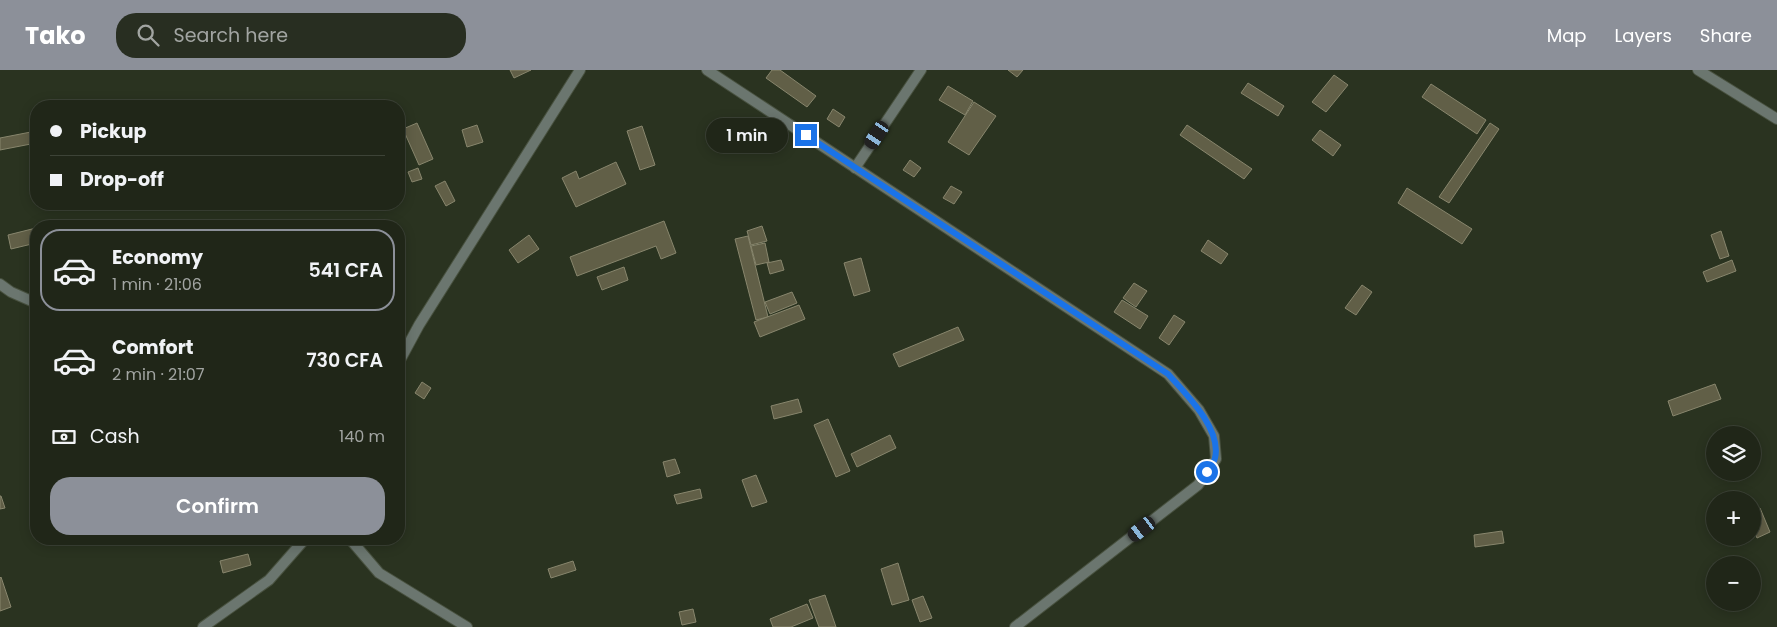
<!DOCTYPE html>
<meta charset="utf-8">
<style>
:root{--surface:#202618;--page:#282e21;--text:#f1f3f6;--muted:#a2a5a2;--line:#3d4337;--accent:#8c9099}
body{margin:0;font-family:Poppins,sans-serif;background:var(--page);color:var(--text);height:100vh;display:flex;flex-direction:column;font-size:19px;white-space:nowrap}
*{box-sizing:border-box;margin:0}
p{font-size:16px;color:var(--muted)}
.icon{flex:none;width:28px;height:28px;fill:none;stroke:currentColor;stroke-width:2;stroke-linecap:round;stroke-linejoin:round}
.map{position:relative;flex:1;overflow:hidden}
.panel{position:absolute;left:30px;top:150px;width:375px;height:325px;display:flex;flex-direction:column;background:var(--surface);border-radius:20px;box-shadow:0 2px 12px #0003,0 0 0 1px var(--line)}
.panel>*{flex:none}
.guide{position:absolute;left:30px;top:30px;width:375px;height:110px;border-radius:20px;box-shadow:0 2px 12px #0003,0 0 0 1px var(--line);display:grid;align-content:center;height:110px;padding:0 20px;background:var(--surface)}
.controls{position:absolute;left:1706px;top:356px;display:grid;gap:10px}
.controls a{display:grid;place-items:center;width:55px;height:55px;border-radius:50%;background:var(--surface);box-shadow:0 2px 12px #0003,0 0 0 1px var(--line);font-size:25px}
.end{position:absolute;width:22px;height:22px;margin:-11px;border:6px solid #1a73e8;background:#fff;box-shadow:0 0 0 2px #fff}
.from{border-radius:50%}
.bubble{position:absolute;height:35px;border-radius:18px;background:var(--surface);box-shadow:0 2px 12px #0003,0 0 0 1px var(--line);font-size:16px;font-weight:600;line-height:35px;text-align:center}
.car{position:absolute;width:15px;height:30px;margin:-15px -8px;border-radius:6px;box-shadow:0 0 4px 1px #0007;background:linear-gradient(#222 24%,#8ab4d8 0 40%,#222 0 76%,#8ab4d8 0 86%,#222 0)}
.guide b{display:flex;align-items:center;gap:18px;height:48px;font-size:19px}
.guide b+b{border-top:1px solid var(--line)}
.guide i{width:12px;height:12px;background:var(--text)}
ul{padding:9px 0 0;list-style:none}
li{display:flex;align-items:center;gap:15px;height:82px;margin:0 10px 8px;padding:0 10px;border:2px solid transparent;border-radius:20px}
li div{flex:1}
li b{display:block;font-size:19px}
li em{font-style:normal;font-weight:600}
li.current{border-color:var(--accent)}
li>.icon{width:45px;height:45px;stroke-width:1.5}
.pay{display:flex;align-items:center;gap:12px;height:55px;padding:0 20px;font-size:19px}
.pay p{margin-inline-start:auto}
.primary-button{display:flex;gap:10px;margin-top:auto;padding:10px 20px}
.primary-button a{flex:1;height:58px;border-radius:20px;background:var(--accent);color:#fff;font-size:20px;font-weight:600;line-height:58px;text-align:center}
header{display:flex;align-items:center;gap:30px;box-sizing:border-box;height:70px;padding:0 25px;background:var(--accent);color:#fff}
header strong{font-size:24px}
nav{display:flex;gap:28px;margin-inline-start:auto;font-size:18px}
.search{width:350px;height:45px;background:var(--page);display:flex;align-items:center;gap:12px;box-sizing:border-box;padding:0 18px;border-radius:20px;color:var(--muted);font-size:19px}
.map>svg:first-child{display:block}
</style>
<header>
<strong>Tako</strong>
<div class="search"><svg class="icon" aria-label="search" viewBox="0 0 24 24"><circle cx="10" cy="10" r="6"/><path d="M15 15l6 6"/></svg>Search here</div>
<nav><a>Map</a><a>Layers</a><a>Share</a></nav>
</header>
<div class="map">
<svg width="1777" height="557" viewBox="0 0 1777 557">
<rect width="100%" height="100%" fill="#2a3320"/>
<g fill="#615f47" stroke="#88866d">
<polygon points="510,0 531,0 514,8"/>
<polygon points="772,0 780,0 816,26 807,37 766,8"/>
<polygon points="1008,0 1023,0 1017,7"/>
<polygon points="1334,5 1348,15 1326,42 1312,32"/>
<polygon points="1248,13 1284,36 1278,46 1241,23"/>
<polygon points="1431,14 1486,50 1477,64 1422,27"/>
<polygon points="948,16 973,31 965,45 939,30"/>
<polygon points="974,32 996,46 969,85 948,72"/>
<polygon points="833,39 845,47 839,57 827,49"/>
<polygon points="417,53 433,89 419,95 403,59"/>
<polygon points="1490,53 1499,59 1449,133 1439,127"/>
<polygon points="477,55 483,72 467,77 462,60"/>
<polygon points="1187,55 1252,99 1244,109 1180,65"/>
<polygon points="642,56 655,95 640,100 627,61"/>
<polygon points="1320,60 1341,75 1333,86 1312,70"/>
<polygon points="36,61 36,73 0,80 0,68"/>
<polygon points="400,63 405,74 399,77 399,64"/>
<polygon points="910,90 921,98 914,107 903,100"/>
<polygon points="616,92 626,114 576,137 562,108 576,101 579,109"/>
<polygon points="418,98 422,109 412,112 408,102"/>
<polygon points="445,111 455,131 446,136 435,116"/>
<polygon points="951,116 962,122 954,134 943,128"/>
<polygon points="1407,118 1472,159 1462,174 1398,133"/>
<polygon points="664,151 676,183 661,189 656,176 577,206 570,187"/>
<polygon points="762,156 767,171 751,175 747,161"/>
<polygon points="36,158 36,173 11,179 8,165"/>
<polygon points="1721,161 1729,186 1720,189 1711,165"/>
<polygon points="529,165 539,179 518,193 509,180"/>
<polygon points="748,166 768,247 756,250 735,169"/>
<polygon points="1208,170 1228,184 1221,194 1201,181"/>
<polygon points="765,173 769,192 756,195 751,176"/>
<polygon points="861,188 870,221 854,226 844,193"/>
<polygon points="781,190 784,200 770,204 767,193"/>
<polygon points="1732,190 1736,201 1707,212 1703,202"/>
<polygon points="624,197 628,210 602,220 597,207"/>
<polygon points="1134,213 1147,221 1136,237 1123,228"/>
<polygon points="1362,215 1372,222 1356,245 1345,238"/>
<polygon points="792,222 797,233 770,244 765,232"/>
<polygon points="1122,230 1148,246 1140,259 1114,242"/>
<polygon points="799,235 805,249 760,267 754,252"/>
<polygon points="1174,245 1185,252 1169,275 1159,268"/>
<polygon points="958,257 964,270 899,297 893,284"/>
<polygon points="422,312 431,318 424,329 415,323"/>
<polygon points="1715,314 1721,329 1673,346 1668,331"/>
<polygon points="798,329 802,342 774,349 771,336"/>
<polygon points="828,349 850,401 836,407 814,355"/>
<polygon points="890,365 896,378 857,397 851,384"/>
<polygon points="675,389 680,403 667,407 663,392"/>
<polygon points="756,405 767,432 752,437 742,410"/>
<polygon points="700,419 702,428 677,434 674,425"/>
<polygon points="0,426 1,426 5,438 0,439"/>
<polygon points="1760,438 1770,462 1757,468 1752,457 1752,441"/>
<polygon points="1502,461 1504,473 1475,477 1474,465"/>
<polygon points="174,469 191,469 191,470 175,474"/>
<polygon points="248,484 251,495 223,503 220,491"/>
<polygon points="573,491 576,500 551,508 548,499"/>
<polygon points="898,493 909,530 892,535 881,499"/>
<polygon points="1,507 11,537 0,541 0,508"/>
<polygon points="825,525 836,557 819,557 809,530"/>
<polygon points="923,526 932,548 920,552 912,530"/>
<polygon points="807,534 813,548 791,557 773,557 770,549"/>
<polygon points="693,539 696,552 682,555 679,542"/>
</g>
<g fill="none" stroke-linecap="round" stroke-linejoin="round">
<g stroke="#48513f" stroke-width="12">
<g id="street">
<polyline points="707,0 1168,304 1199,340 1214,366 1216,389 1198,415 1015,557"/>
<polyline points="1698,0 1777,49"/>
<polyline points="855,98 921,0"/>
<polyline points="0,214 11,222 36,233"/>
<polyline points="399,292 419,255 580,0"/>
<polyline points="350,469 379,503 467,557"/>
<polyline points="203,557 269,510 305,469"/>
</g>
</g>
<use href="#street" stroke="#6b766f" stroke-width="10"/>
</g>
<g fill="none" stroke-linecap="round" stroke-linejoin="round">
<path stroke="#1a73e8" stroke-width="6" d="M 806,65 L 1168,304 C 1186,324 1222,359 1215,388 C 1214,393 1209,398 1207,402"/>
</g>
</svg>
<div class="controls">
<a><svg class="icon" aria-label="layers" viewBox="0 0 24 24"><path d="M12 4l9 5-9 5-9-5zM3 14l9 5 9-5"/></svg></a>
<a>+</a>
<a>−</a>
</div>
<i class="end from" style="left:1207px;top:402px"></i>
<i class="end" style="left:806px;top:65px"></i>
<div class="bubble" style="left:706px;top:48px;width:82px">1 min</div>
<i class="car" style="left:877px;top:65px;rotate:214deg"></i>
<i class="car" style="left:1142px;top:459px;rotate:232deg"></i>
<div class="guide">
<b><i class="from"></i>Pickup</b>
<b><i></i>Drop-off</b>
</div>
<section class="panel">
<ul>
<li class="current"><svg class="icon" aria-label="car" viewBox="0 0 24 24"><path d="M5 17H2v-5l4-1 3-4h7l3 4 3 1v5h-3M9 17h6M6 11h13"/><circle cx="7" cy="17" r="2"/><circle cx="17" cy="17" r="2"/></svg><div><b>Economy</b><p>1 min · 21:06</p></div><em>541 CFA</em></li>
<li><svg class="icon" aria-label="car" viewBox="0 0 24 24"><path d="M5 17H2v-5l4-1 3-4h7l3 4 3 1v5h-3M9 17h6M6 11h13"/><circle cx="7" cy="17" r="2"/><circle cx="17" cy="17" r="2"/></svg><div><b>Comfort</b><p>2 min · 21:07</p></div><em>730 CFA</em></li>
</ul>
<div class="pay"><svg class="icon" aria-label="cash" viewBox="0 0 24 24"><path d="M3 7h18v10H3z"/><circle cx="12" cy="12" r="2"/></svg>Cash<p>140 m</p></div>
<div class="primary-button"><a>Confirm</a></div>
</section>
</div>
